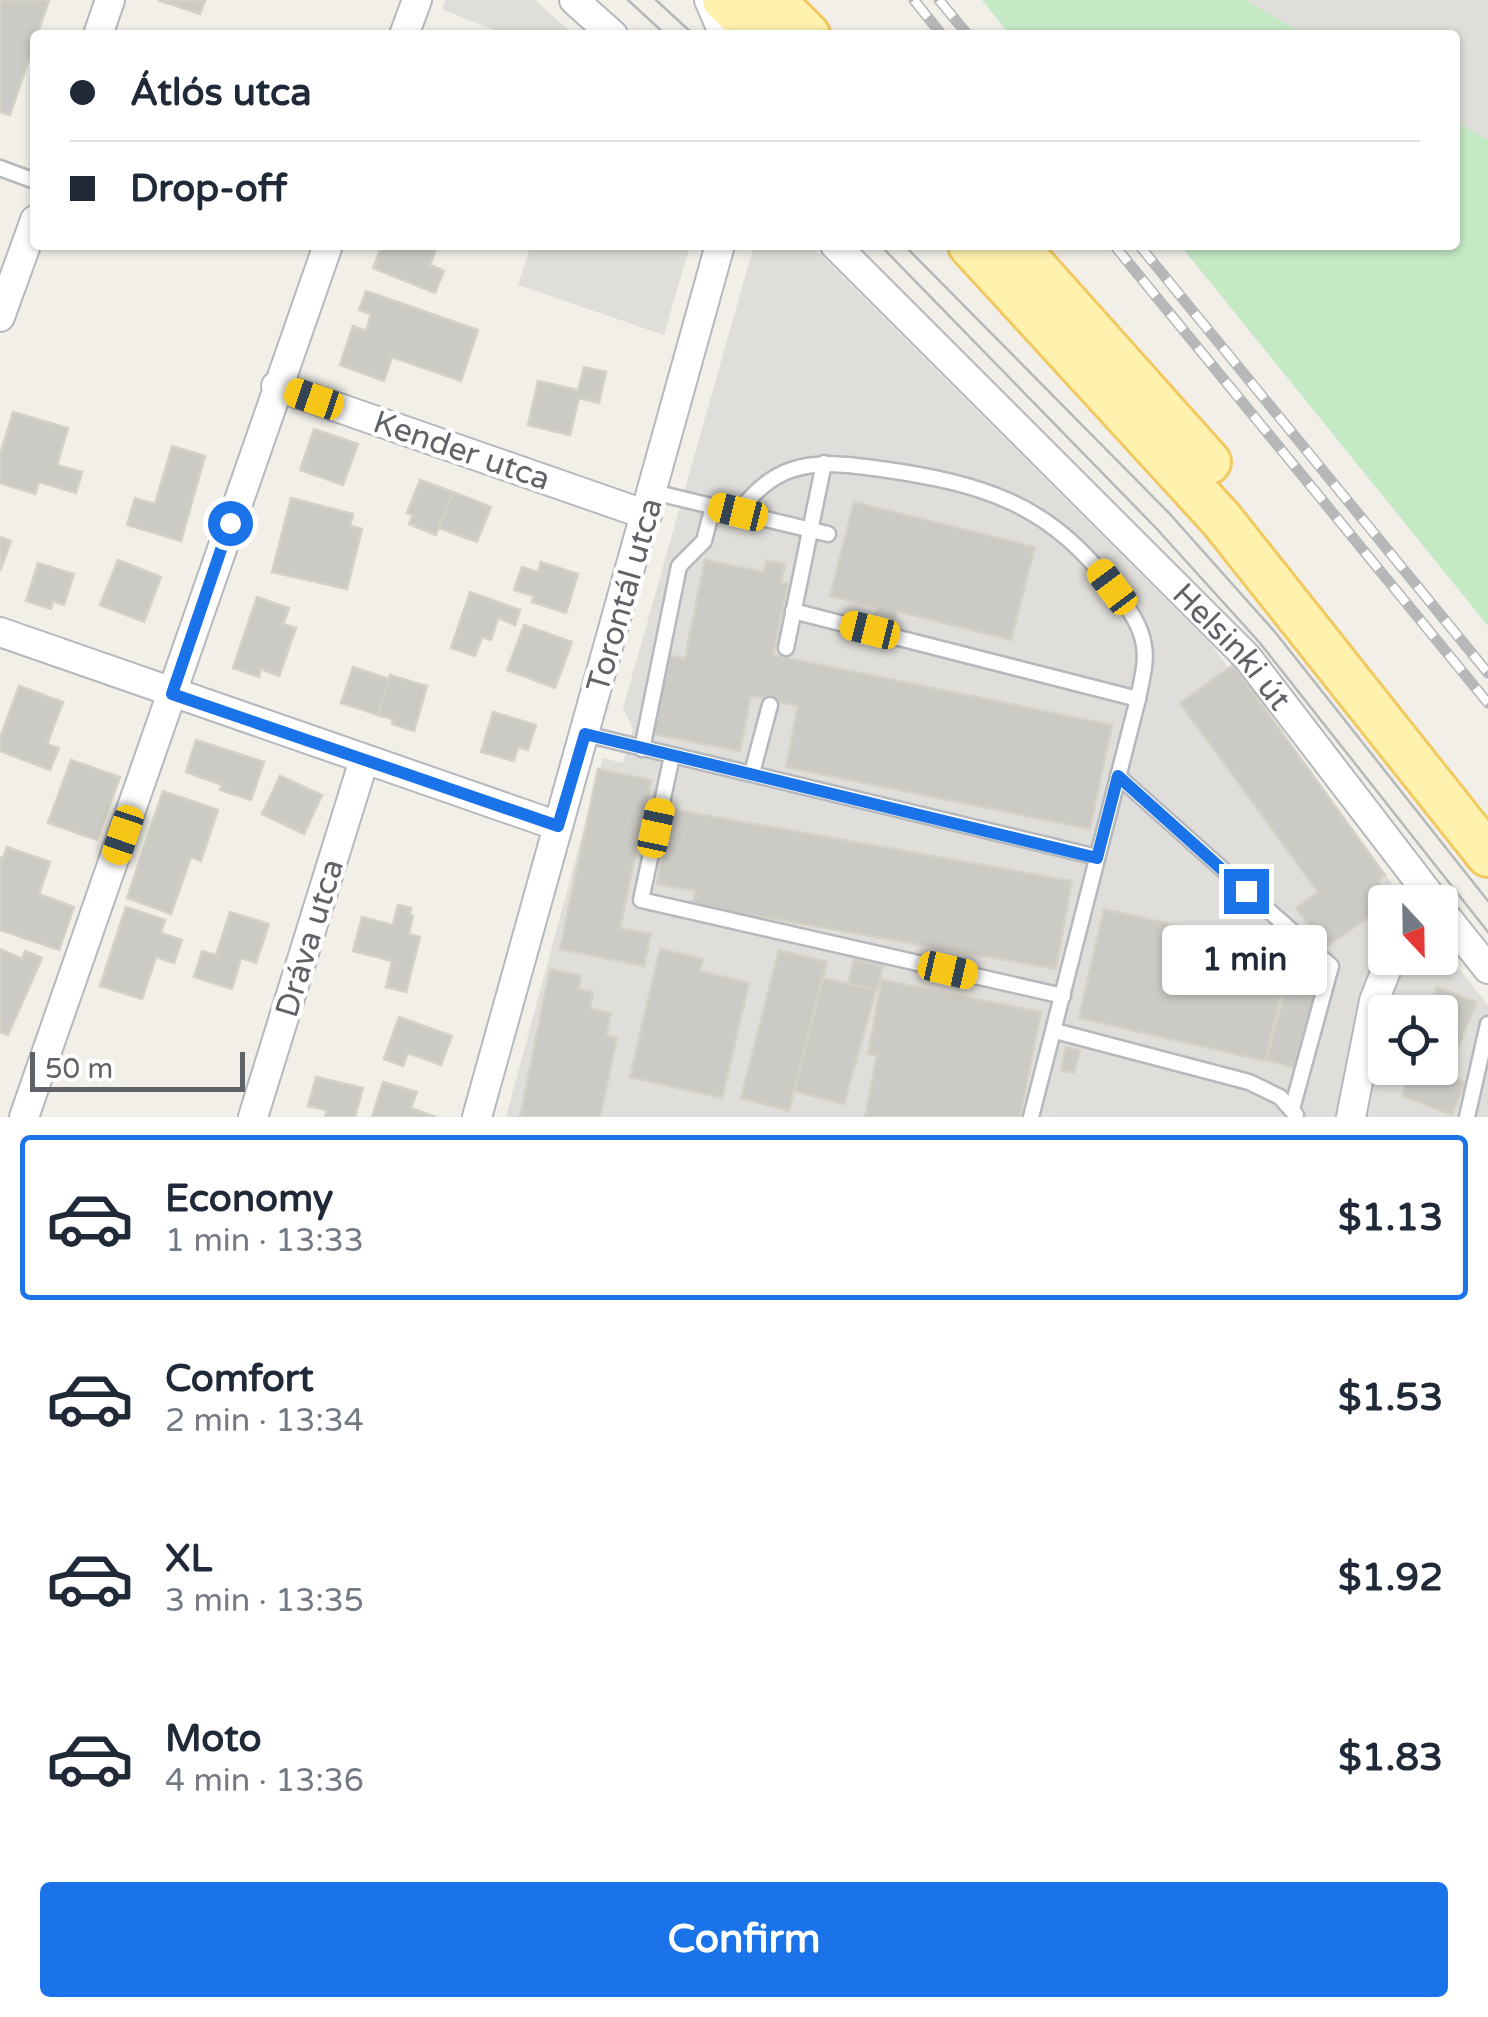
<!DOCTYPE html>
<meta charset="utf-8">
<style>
:root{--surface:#fff;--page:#f2f2f3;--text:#1f2937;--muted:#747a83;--line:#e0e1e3;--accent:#1a73e8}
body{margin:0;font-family:"Varela Round",sans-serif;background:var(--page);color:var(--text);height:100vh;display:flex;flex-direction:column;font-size:38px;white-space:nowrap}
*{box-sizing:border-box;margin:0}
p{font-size:32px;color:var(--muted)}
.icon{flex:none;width:55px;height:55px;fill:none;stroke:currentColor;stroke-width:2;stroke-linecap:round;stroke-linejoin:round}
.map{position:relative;height:1117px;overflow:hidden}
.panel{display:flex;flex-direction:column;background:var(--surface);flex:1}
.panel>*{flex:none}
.hud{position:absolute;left:30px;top:30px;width:1430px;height:220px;border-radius:10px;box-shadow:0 2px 8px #0004;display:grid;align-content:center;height:220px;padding:0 40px;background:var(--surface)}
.needle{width:65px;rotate:158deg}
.tools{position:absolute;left:1368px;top:885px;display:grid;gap:20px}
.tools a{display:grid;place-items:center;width:90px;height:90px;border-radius:10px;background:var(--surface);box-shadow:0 2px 8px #0004;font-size:50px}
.scale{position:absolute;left:30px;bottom:25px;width:215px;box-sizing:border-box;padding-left:10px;border:5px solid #5f6368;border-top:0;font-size:28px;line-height:35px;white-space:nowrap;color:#5f6368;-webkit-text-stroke:8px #fff;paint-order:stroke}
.end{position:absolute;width:45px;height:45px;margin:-22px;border:12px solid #1a73e8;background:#fff;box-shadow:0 0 0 5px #fff}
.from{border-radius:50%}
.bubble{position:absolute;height:70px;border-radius:10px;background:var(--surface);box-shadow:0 2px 8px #0004;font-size:32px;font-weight:700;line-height:70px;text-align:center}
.car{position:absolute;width:30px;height:60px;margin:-30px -15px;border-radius:12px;box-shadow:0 0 8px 2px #0007;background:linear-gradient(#f5c518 24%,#345 0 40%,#f5c518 0 76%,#345 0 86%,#f5c518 0)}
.hud b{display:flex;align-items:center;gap:35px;height:95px;font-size:38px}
.hud b+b{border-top:2px solid var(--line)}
.hud i{width:25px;height:25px;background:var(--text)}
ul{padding:18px 0 0;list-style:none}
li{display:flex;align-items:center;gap:30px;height:165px;margin:0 20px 15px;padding:0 20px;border:5px solid transparent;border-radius:10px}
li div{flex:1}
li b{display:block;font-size:38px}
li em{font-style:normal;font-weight:700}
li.active{border-color:var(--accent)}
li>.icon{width:90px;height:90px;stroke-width:1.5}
.primary-button{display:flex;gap:20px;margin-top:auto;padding:20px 40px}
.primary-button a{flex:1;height:115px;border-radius:10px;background:var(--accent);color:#fff;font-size:40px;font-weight:700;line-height:115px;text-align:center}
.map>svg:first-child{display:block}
</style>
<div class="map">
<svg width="1488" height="1117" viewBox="0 0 1488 1117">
<rect width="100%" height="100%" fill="#f1efe8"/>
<g fill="#e0deda" fill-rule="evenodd">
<polygon points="445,0 535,0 574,35 506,35 442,9"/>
<polygon points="1246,0 1488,0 1488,140 1455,121 1455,35 1306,35"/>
<polygon points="531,245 690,245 664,335 518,285"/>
<path d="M 754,245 L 811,245 L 1210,643 L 1406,902 L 1385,902 L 1385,958 L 1440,958 L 1440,945 L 1488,1005 L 1488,1117 L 506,1117 L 603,758 L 623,763 L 633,729 L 623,708 ZM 1385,1012 L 1440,1012 L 1440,1068 L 1385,1068 Z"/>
</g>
<g fill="#c5e8c5">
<polygon points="982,0 1246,0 1306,35 1010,35"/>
<polygon points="1455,121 1488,140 1488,626 1180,245 1455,245"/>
</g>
<g fill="#cccac5" stroke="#d6d1c6" stroke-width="2.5">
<polygon points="0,0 49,0 10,115 0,112"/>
<polygon points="158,0 205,0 200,14"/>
<polygon points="382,245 438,245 430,265 444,271 435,293 373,268"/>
<polygon points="366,291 478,330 461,381 392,357 384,381 340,365 353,326 366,331 371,314 359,310"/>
<polygon points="584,367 606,372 599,403 579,398 570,435 528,425 538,381 578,390"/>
<polygon points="13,412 68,428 57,465 82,472 76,493 39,482 35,494 0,483 0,455"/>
<polygon points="314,429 358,444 343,485 300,470"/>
<polygon points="172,446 205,456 181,541 127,525 135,498 155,504"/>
<polygon points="420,480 453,492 436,535 409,524 413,515 407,513"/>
<polygon points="453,492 491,507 477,542 439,528"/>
<polygon points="291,498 353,514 350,526 362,529 347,589 272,572"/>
<polygon points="854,502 1035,547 1011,640 897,611 895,619 875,614 877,607 830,596"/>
<polygon points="0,537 11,541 0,571"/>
<polygon points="118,560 161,577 144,622 100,605"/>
<polygon points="705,560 764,572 766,560 785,564 781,582 788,584 773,655 1112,725 1090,829 786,767 798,706 751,696 740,751 653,734 669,655 685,659"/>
<polygon points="541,562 578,574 566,613 532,602 534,596 514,590 522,567 538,572"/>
<polygon points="38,563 74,574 64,605 53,601 51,609 26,601"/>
<polygon points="470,592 520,610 515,625 498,618 491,640 482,637 475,656 451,648"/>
<polygon points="257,597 289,608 283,624 296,628 279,676 261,669 259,677 233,668"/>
<polygon points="524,625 572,642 555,688 507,670"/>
<polygon points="1233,665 1385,875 1378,881 1392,900 1325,948 1296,908 1318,892 1180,703"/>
<polygon points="353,667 389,679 378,715 341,703"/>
<polygon points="390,675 427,686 414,731 392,724 393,719 378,715"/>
<polygon points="19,686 63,702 47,744 59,748 50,770 0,751 0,738"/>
<polygon points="493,712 536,725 528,750 518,747 514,761 481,752"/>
<polygon points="196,740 264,762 251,800 220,790 222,785 186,772"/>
<polygon points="71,760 120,777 97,840 48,823"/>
<polygon points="598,769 651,780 620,928 651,934 644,966 560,949"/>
<polygon points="280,776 322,795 304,834 262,814"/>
<polygon points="163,791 218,810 201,861 191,857 171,914 127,898"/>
<polygon points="671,809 1072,881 1056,969 758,916 757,921 692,909 695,891 657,884"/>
<polygon points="7,847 50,862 39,894 74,907 59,950 0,930 0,857 3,858"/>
<polygon points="398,905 411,908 410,915 413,916 409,934 420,937 406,992 386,987 392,961 353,951 362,917 393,925"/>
<polygon points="126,907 165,920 161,933 182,940 174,963 156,957 142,999 100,986"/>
<polygon points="1104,909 1291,951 1265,1061 1079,1018"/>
<polygon points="230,912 269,924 256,963 241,958 232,989 194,977 202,951 216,955"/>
<polygon points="0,949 22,959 25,951 42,958 8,1035 0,1032"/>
<polygon points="660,949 703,959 700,971 749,983 722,1098 630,1077"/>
<polygon points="779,950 827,962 789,1111 741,1098"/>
<polygon points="854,959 883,966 877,991 848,983"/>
<polygon points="550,969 581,976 578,989 593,992 590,1009 611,1013 606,1036 617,1038 600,1117 520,1117"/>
<polygon points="823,978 876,990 844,1104 794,1091"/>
<polygon points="882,980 1041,1012 1020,1117 865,1117 877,1055 868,1054"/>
<polygon points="1287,984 1316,992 1294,1068 1266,1060"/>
<polygon points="1437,987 1476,1002 1448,1076 1465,1082 1452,1115 1402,1096 1411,1071 1406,1068 1440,1068 1440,1012 1427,1012"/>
<polygon points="399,1017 452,1036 441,1065 408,1053 403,1066 384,1059"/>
<polygon points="1066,1047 1080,1050 1074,1073 1061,1070"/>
<polygon points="316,1077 363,1088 355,1117 325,1117 327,1110 308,1106"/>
<polygon points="383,1082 417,1092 411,1108 436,1117 372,1117"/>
</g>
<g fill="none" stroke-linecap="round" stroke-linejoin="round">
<g stroke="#b5b8bc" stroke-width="19">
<g id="lane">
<polyline points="0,168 35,181"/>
<polyline points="653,492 828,534"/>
<path d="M 738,512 C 753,494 768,478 791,470 C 819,460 852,465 881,469 C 980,483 1050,503 1111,586 C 1125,604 1141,623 1144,646 C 1147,663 1141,682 1138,699 L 1031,1117"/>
<polyline points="793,611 1138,699"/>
<polyline points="786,648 824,463"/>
<polyline points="585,734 1097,857"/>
<polyline points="642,749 679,566 704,541 713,506"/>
<polyline points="672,756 641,900 1063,996"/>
<polyline points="752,773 770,705"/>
<polyline points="1118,776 1331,966 1292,1109"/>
<polyline points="1055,1031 1249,1082 1280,1097 1296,1115"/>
<polyline points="1467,1117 1488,1024"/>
</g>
</g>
<g stroke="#b5b8bc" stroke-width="32">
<g id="street">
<polyline points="574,0 613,35"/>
<polyline points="709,0 724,35"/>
<polyline points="98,35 110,0"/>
<polyline points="404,35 417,0"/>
<path id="s1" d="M 835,245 L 1247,657 L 1435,902"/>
<polyline points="0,317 35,220"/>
<polyline points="276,386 647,515"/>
<polyline points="0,632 558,826"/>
<polyline points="1440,909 1488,969"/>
<polyline points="24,1117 328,245"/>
<polyline points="253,1117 364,760"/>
<polyline points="477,1117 720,245"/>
<polyline points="1351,1117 1374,1001 1391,958"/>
</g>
</g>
<g stroke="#f2c960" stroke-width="48">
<g id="primary">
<polyline points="724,0 760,35"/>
<polyline points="773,0 808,35"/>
<polyline points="970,245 1221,519 1488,855"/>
<polyline points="1015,245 1209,462"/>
</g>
</g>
<use href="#lane" stroke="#fff" stroke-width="14"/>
<use href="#street" stroke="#fff" stroke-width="28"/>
<use href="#primary" stroke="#fff2af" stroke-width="42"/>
<g stroke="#b6b7b8" stroke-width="2.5">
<polyline points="628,0 666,35"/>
<polyline points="656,0 694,35"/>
<polyline points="880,245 1156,528 1260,643 1488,932"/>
<polyline points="904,245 1169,513 1275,632 1488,901"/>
</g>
<g stroke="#b6b7b8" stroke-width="11">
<g id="rail">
<polyline points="914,0 942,35"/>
<polyline points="939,0 968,35"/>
<polyline points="1114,245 1488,703"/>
<polyline points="1139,245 1488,673"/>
</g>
</g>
<use href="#rail" stroke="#fff" stroke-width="8" stroke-dasharray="22" stroke-linecap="butt"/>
</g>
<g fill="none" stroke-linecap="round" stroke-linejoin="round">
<polyline stroke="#1a73e8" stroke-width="12" points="230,523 172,694 558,826 585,734 1097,858 1118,776 1246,891"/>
</g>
<g text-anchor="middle" stroke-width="9" stroke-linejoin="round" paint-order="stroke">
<g font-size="32" fill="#5f6368" stroke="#fff">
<text transform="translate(462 450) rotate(19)" y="11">Kender utca</text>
<text transform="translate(624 595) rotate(-74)" y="11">Torontál utca</text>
<text dy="11" stroke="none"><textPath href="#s1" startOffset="565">Helsinki út</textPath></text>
<text transform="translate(309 938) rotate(-73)" y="11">Dráva utca</text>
</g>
</g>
</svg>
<div class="tools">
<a><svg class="needle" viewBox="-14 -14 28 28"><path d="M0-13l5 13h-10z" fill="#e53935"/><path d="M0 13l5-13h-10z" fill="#747a83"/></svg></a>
<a><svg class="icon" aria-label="locate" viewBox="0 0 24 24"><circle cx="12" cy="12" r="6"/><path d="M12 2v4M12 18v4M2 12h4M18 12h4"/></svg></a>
</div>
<div class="scale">50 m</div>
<i class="end from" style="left:230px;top:523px"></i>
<i class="end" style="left:1246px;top:891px"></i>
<div class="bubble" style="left:1162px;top:925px;width:165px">1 min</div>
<i class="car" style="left:314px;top:399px;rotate:289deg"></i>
<i class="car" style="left:738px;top:512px;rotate:284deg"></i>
<i class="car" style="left:1112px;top:587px;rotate:323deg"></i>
<i class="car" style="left:870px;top:630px;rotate:284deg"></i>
<i class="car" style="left:656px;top:828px;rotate:12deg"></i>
<i class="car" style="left:123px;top:835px;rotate:199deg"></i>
<i class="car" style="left:948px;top:970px;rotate:103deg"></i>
<div class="hud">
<b><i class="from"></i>Átlós utca</b>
<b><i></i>Drop-off</b>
</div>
</div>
<section class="panel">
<ul>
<li class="active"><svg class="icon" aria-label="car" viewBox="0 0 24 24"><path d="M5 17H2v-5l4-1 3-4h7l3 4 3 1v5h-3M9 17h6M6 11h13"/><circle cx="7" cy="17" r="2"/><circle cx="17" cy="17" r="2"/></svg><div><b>Economy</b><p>1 min · 13:33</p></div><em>$1.13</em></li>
<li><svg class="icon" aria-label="car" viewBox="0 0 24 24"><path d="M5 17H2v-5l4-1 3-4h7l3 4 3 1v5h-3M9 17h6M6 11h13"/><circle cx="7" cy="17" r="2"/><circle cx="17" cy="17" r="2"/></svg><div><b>Comfort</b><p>2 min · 13:34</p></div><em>$1.53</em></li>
<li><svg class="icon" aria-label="car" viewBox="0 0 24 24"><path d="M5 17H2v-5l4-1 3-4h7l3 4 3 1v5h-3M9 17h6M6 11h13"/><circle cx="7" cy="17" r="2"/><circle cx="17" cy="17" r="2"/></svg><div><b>XL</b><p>3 min · 13:35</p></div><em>$1.92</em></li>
<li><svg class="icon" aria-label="car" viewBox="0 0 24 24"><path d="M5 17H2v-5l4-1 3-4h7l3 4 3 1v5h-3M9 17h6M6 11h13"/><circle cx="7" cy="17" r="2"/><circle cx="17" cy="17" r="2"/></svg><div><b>Moto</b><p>4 min · 13:36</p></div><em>$1.83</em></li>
</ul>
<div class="primary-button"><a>Confirm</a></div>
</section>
